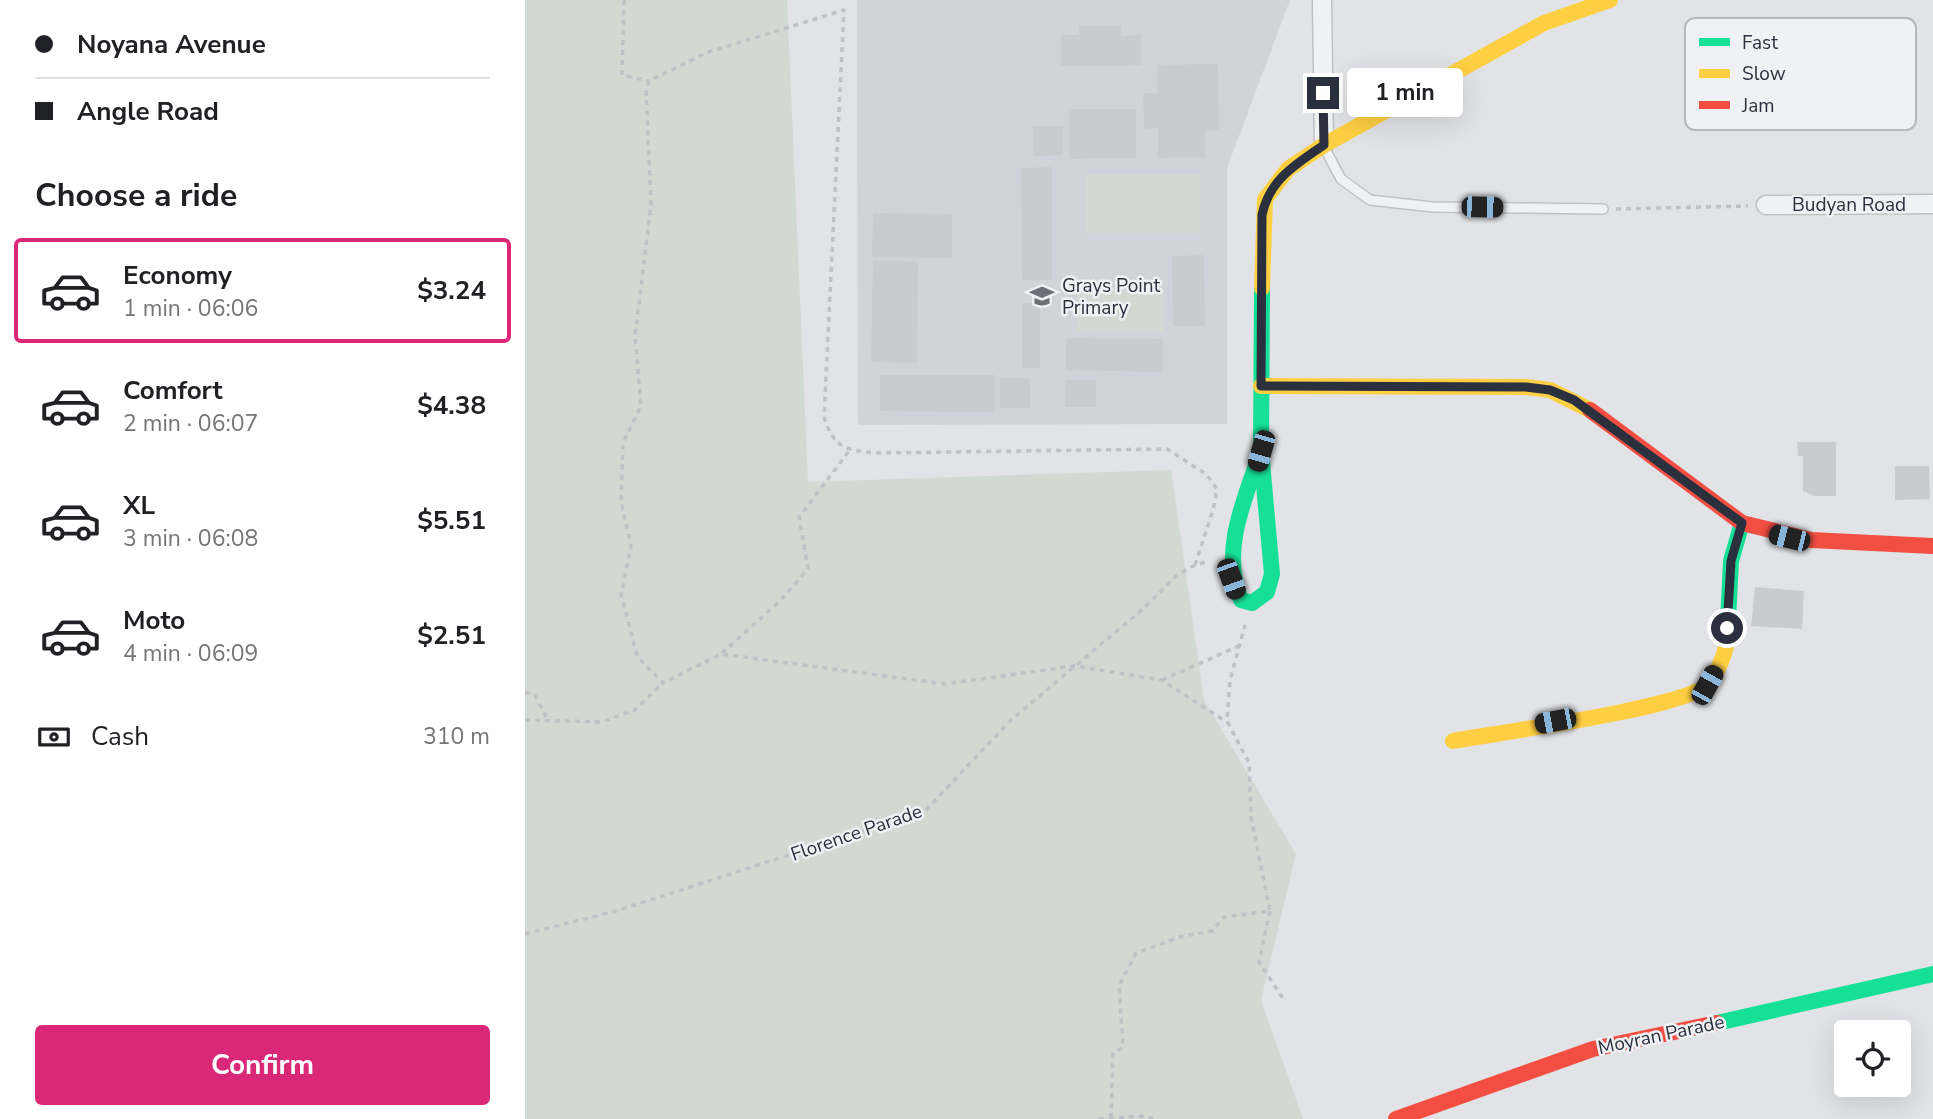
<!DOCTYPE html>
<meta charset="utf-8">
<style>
:root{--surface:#fff;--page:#f2f2f2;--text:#202124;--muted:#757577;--line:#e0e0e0;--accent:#db2777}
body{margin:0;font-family:"Nunito Sans",sans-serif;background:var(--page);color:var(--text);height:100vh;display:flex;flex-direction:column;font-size:26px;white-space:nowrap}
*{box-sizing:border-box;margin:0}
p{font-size:23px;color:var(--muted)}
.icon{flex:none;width:38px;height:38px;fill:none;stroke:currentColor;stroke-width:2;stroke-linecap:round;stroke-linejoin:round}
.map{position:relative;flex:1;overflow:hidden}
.side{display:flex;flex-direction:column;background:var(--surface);width:525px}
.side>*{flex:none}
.top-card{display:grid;align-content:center;height:154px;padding:0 35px;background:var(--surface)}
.fabs{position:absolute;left:1309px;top:1020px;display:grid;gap:14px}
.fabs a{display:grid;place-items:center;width:77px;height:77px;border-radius:7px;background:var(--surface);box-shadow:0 7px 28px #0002;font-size:35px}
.end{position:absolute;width:32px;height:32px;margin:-16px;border:9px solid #2a303d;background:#fff;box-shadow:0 0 0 4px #fff}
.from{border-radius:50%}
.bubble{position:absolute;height:49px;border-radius:7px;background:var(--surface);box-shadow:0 7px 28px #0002;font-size:23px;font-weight:700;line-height:49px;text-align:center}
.car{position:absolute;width:21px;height:42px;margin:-21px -10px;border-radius:9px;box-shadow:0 0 5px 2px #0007;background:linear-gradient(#222 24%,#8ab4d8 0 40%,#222 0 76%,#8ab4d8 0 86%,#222 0)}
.top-card b{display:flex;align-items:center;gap:24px;height:66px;font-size:26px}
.top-card b+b{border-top:2px solid var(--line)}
.top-card i{width:18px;height:18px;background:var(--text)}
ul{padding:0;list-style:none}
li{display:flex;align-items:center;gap:21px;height:105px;margin:0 14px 10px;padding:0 21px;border:4px solid transparent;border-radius:7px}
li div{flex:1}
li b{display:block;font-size:26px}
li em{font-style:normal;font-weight:700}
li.active{border-color:var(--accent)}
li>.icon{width:63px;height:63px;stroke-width:1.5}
h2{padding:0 35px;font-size:32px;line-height:84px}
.pay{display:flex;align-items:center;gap:18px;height:77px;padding:0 35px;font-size:26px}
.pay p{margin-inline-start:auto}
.action{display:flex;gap:14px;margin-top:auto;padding:14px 35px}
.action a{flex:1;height:80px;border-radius:7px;background:var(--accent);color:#fff;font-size:28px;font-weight:700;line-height:80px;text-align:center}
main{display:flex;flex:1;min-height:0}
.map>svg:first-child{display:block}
</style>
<main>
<section class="side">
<div class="top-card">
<b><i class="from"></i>Noyana Avenue</b>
<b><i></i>Angle Road</b>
</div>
<h2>Choose a ride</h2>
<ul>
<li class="active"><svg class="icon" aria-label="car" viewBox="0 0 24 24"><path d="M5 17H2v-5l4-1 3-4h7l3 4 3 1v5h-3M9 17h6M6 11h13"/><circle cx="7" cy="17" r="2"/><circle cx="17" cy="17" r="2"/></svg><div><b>Economy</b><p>1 min · 06:06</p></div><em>$3.24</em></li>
<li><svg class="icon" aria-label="car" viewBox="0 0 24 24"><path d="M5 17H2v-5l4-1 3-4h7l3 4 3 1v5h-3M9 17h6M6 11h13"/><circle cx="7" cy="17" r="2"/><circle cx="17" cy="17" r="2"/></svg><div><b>Comfort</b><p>2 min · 06:07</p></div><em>$4.38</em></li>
<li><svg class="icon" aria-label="car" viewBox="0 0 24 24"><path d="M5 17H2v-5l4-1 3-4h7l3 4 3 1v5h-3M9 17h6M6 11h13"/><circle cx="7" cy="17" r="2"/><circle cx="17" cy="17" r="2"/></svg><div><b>XL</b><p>3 min · 06:08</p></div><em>$5.51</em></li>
<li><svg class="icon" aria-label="car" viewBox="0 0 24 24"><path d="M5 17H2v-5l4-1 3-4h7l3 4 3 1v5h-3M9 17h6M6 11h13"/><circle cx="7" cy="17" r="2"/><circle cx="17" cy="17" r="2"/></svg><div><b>Moto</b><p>4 min · 06:09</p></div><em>$2.51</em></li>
</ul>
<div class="pay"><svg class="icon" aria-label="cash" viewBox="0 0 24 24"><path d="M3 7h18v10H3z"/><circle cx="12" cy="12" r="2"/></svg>Cash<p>310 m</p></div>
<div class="action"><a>Confirm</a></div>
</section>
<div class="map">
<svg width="1408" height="1119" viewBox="0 0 1408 1119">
<rect width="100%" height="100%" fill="#e1e3e6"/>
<polygon fill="#d0d3d9" points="332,0 765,0 702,168 702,424 333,425"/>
<g fill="#d2d9d2">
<polygon points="0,0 262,0 283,482 646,470 679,700 771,854 736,1000 778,1119 0,1119"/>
<rect x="560" y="174" width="115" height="59"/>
<polygon points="552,288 639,289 638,332 552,331"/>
</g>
<g fill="#cacbce">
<polygon points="554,26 596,26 596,36 616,35 616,65 536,66 536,35 554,35"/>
<polygon points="693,64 694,130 680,131 680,157 633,158 633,128 619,129 618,93 632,93 632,65"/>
<polygon points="544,109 611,109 611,158 544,159"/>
<polygon points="508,126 538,126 538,155 508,156"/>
<polygon points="527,167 527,280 497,280 496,168"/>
<polygon points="348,213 427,214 427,258 347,257"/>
<polygon points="679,255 680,326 648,326 647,256"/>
<polygon points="348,261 393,262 392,363 346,362"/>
<rect x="497" y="303" width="18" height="65"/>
<polygon points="541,338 638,339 638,372 541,370"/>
<polygon points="355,375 470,375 470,412 355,411"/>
<rect x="475" y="378" width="30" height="30"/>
<rect x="540" y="380" width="31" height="27"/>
<polygon points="1272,442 1311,442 1311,496 1289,496 1278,491 1278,456 1273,456"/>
<polygon points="1370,466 1404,466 1405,499 1370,500"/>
<polygon points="1230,587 1279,591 1277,629 1226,626"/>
</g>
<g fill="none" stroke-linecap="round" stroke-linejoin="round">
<g stroke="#c0c1c4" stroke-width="12">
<polyline id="lane" points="799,147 816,179 845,200 908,207 1078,209"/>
</g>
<g stroke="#c0c1c4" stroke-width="21">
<g id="street">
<polyline points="797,0 799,145"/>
<polyline points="1241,205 1408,204"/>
</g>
</g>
<g stroke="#c0c1c6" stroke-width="3.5" stroke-dasharray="5 5" stroke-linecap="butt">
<polyline points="99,0 97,75 124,81"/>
<polyline points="1091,209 1223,206"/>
<path d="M 670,565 L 688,510 L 692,489 L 681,474 L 642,449 L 351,453 C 320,450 309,448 299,417 L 319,10 L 181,53 L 124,81 L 121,89 L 126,205 L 110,336 L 116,406 L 98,443 L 96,501 L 106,547 L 96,594 L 112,656 L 138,683 L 196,654 L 420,684 L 549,666 L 637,680 L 703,723"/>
<polyline points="197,653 255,601 283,569 274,517 324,451"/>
<polyline points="637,680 714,646"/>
<polyline points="0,692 10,695 23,721"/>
<polyline points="0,720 76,722 110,710 138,683"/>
<polyline points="745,911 734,962 759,1000"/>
<polyline points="0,934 91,911 400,811 486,720 618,609 652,575 670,565 684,561"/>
<polyline points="586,1118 588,1054 598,1047 594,986 611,953 658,936 687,931 699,917 745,911 726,817 724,763 702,721 705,680 720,625"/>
<polyline points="574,1119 616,1116 630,1119"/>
</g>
<use href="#lane" stroke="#f0f1f3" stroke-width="9"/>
<use href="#street" stroke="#f0f1f3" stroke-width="18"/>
<g stroke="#16e098" stroke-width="16">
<path d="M 736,451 C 720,499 695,550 716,600 L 727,603 L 742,592 L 747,574 L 736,451 L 737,288"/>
<polyline points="1202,640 1206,561 1217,523"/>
<polyline points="1192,1023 1408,974"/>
</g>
<g stroke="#ffcf43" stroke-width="16">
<polyline points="737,288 740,199 763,169 799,145 1019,23 1085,0"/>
<polyline points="736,386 1001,387 1025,390 1065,410"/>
<path d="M 928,741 C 971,733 1161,708 1183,684 C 1192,674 1201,653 1202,640"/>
</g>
<g stroke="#f24e42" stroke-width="16">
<polyline points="1065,410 1217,523 1286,540 1408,546"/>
<polyline points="871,1119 1068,1049 1192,1023"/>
</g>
</g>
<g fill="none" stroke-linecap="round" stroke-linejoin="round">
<path stroke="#2a303d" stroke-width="9" d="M 798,93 L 799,145 C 771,164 744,180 737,215 L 736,386 L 1001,387 L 1025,390 L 1049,400 L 1217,523 L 1206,561 L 1202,628"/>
</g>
<defs>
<g id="school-bare" transform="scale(1.89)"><path d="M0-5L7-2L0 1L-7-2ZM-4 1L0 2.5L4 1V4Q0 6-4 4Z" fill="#6a6f78" stroke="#eff1f5" stroke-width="2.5" paint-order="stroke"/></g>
</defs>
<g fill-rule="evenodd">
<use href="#school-bare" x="517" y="296"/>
</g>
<g text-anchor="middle" stroke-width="5" stroke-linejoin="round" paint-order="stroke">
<g font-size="19" fill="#2a303d" stroke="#eff1f5">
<text x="1324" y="211">Budyan Road</text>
<text transform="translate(331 832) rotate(-19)" y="7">Florence Parade</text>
<text transform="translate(1136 1034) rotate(-12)" y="7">Moyran Parade</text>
</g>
<g font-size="19" fill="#2a303d" stroke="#eff1f5" text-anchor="start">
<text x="537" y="292">Grays Point<tspan x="537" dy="22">Primary</tspan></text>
</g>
</g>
<rect x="1160" y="18" width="231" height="112" rx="10" fill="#eff1f5" stroke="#b4b7be" stroke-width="2"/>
<rect x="1174" y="38" width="31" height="8" fill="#16e098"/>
<rect x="1174" y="69" width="31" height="9" fill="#ffcf43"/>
<rect x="1174" y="101" width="31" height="8" fill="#f24e42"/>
<g font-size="19" fill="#2a303d">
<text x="1217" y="49">Fast</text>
<text x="1217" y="80">Slow</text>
<text x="1217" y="112">Jam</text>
</g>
</svg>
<div class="fabs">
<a><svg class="icon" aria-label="locate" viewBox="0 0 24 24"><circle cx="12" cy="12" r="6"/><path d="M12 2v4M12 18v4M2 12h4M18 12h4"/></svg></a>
</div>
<i class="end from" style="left:1202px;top:628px"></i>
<i class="end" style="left:798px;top:93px"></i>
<div class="bubble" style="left:822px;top:68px;width:116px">1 min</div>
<i class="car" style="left:957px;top:207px;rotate:91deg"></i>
<i class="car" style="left:736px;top:451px;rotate:196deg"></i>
<i class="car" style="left:1264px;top:538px;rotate:284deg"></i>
<i class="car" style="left:706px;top:579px;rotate:160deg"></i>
<i class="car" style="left:1182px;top:685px;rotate:29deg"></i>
<i class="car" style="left:1030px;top:721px;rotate:259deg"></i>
</div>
</main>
